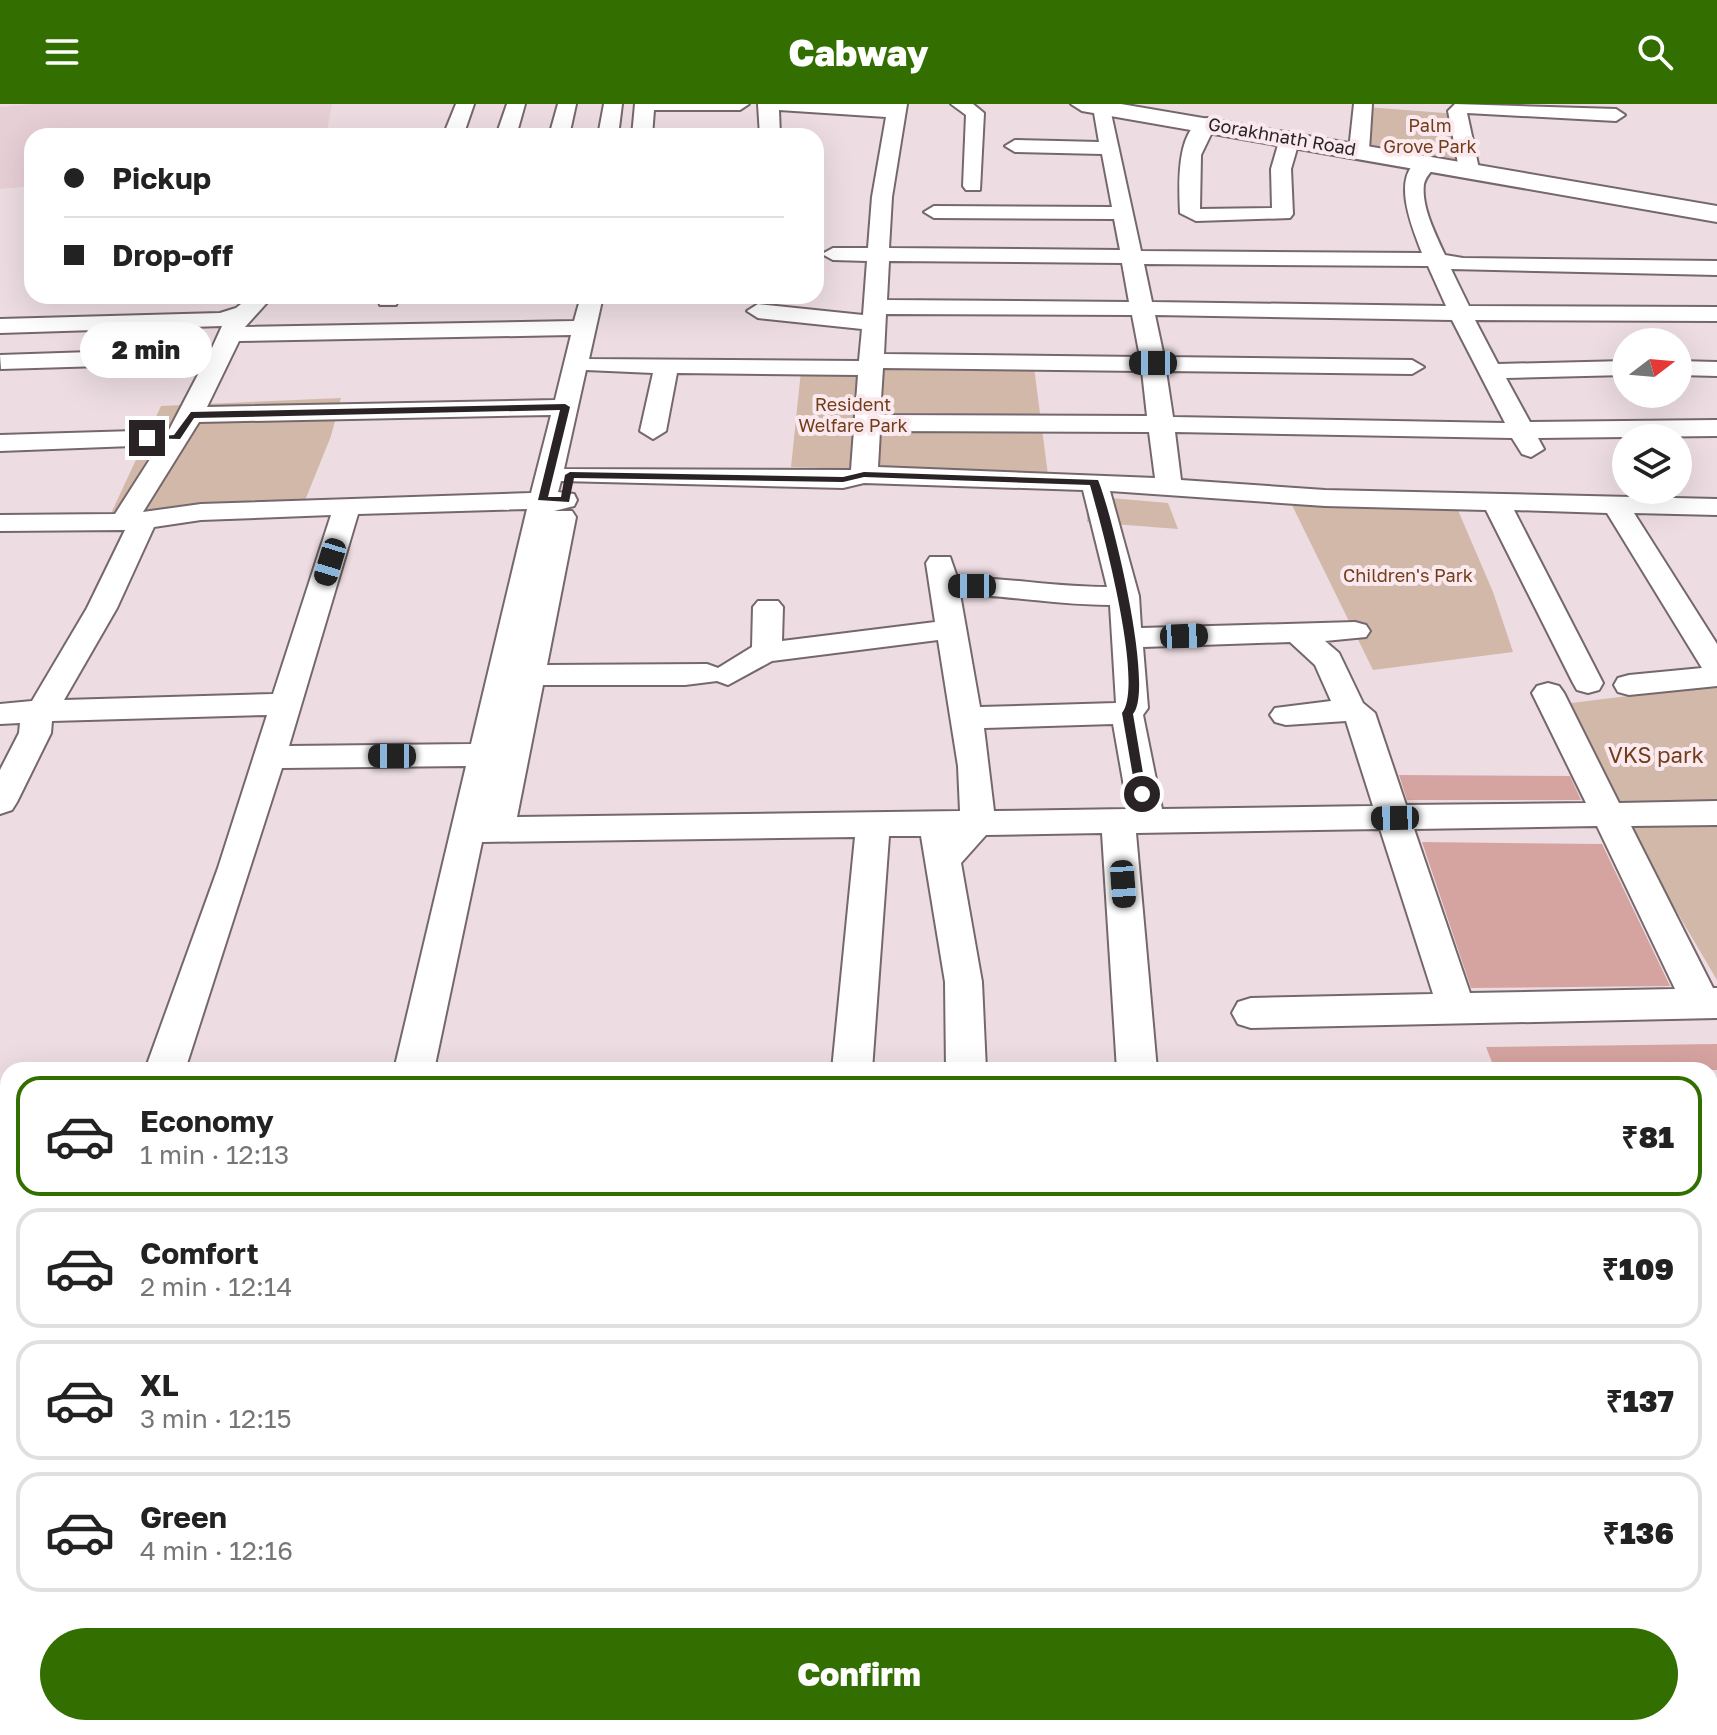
<!DOCTYPE html>
<meta charset="utf-8">
<style>
:root{--surface:#fff;--page:#f2f2f2;--text:#222;--muted:#767676;--line:#e0e0e0;--accent:#336f00}
body{margin:0;font-family:"Golos Text",sans-serif;background:var(--page);color:var(--text);height:100vh;display:flex;flex-direction:column;font-size:30px;white-space:nowrap}
*{box-sizing:border-box;margin:0}
p{font-size:26px;color:var(--muted)}
.icon{flex:none;width:44px;height:44px;fill:none;stroke:currentColor;stroke-width:2;stroke-linecap:round;stroke-linejoin:round}
.map{position:relative;flex:1;overflow:hidden}
.sheet{position:absolute;left:0px;top:958px;width:1718px;height:674px;display:flex;flex-direction:column;background:var(--surface);border-radius:24px 24px 0 0;box-shadow:0 8px 32px #0002}
.sheet>*{flex:none}
.banner{position:absolute;left:24px;top:24px;width:800px;height:176px;border-radius:24px;box-shadow:0 8px 32px #0002;display:grid;align-content:center;height:176px;padding:0 40px;background:var(--surface)}
.needle{width:52px;rotate:74deg}
.tools{position:absolute;left:1612px;top:224px;display:grid;gap:16px}
.tools a{display:grid;place-items:center;width:80px;height:80px;border-radius:50%;background:var(--surface);box-shadow:0 8px 32px #0002;font-size:40px}
.end{position:absolute;width:36px;height:36px;margin:-18px;border:10px solid #292325;background:#fff;box-shadow:0 0 0 4px #fff}
.from{border-radius:50%}
.bubble{position:absolute;height:56px;border-radius:28px;background:var(--surface);box-shadow:0 8px 32px #0002;font-size:26px;font-weight:800;line-height:56px;text-align:center}
.car{position:absolute;width:24px;height:48px;margin:-24px -12px;border-radius:10px;box-shadow:0 0 6px 2px #0007;background:linear-gradient(#222 24%,#8ab4d8 0 40%,#222 0 76%,#8ab4d8 0 86%,#222 0)}
.banner b{display:flex;align-items:center;gap:28px;height:76px;font-size:30px}
.banner b+b{border-top:2px solid var(--line)}
.banner i{width:20px;height:20px;background:var(--text)}
ul{padding:14px 0 0;list-style:none}
li{display:flex;align-items:center;gap:24px;height:120px;margin:0 16px 12px;padding:0 24px;border:4px solid var(--line);border-radius:24px}
li div{flex:1}
li b{display:block;font-size:30px}
li em{font-style:normal;font-weight:800}
li.on{border-color:var(--accent)}
li>.icon{width:72px;height:72px;stroke-width:1.5}
.button{display:flex;gap:16px;margin-top:auto;padding:16px 40px}
.button a{flex:1;height:92px;border-radius:48px;background:var(--accent);color:#fff;font-size:32px;font-weight:800;line-height:92px;text-align:center}
header{display:flex;justify-content:space-between;align-items:center;height:104px;padding:0 40px;background:var(--accent);color:#fff;font-size:36px;font-weight:800}
.map>svg:first-child{display:block}
</style>
<header><svg class="icon" aria-label="menu" viewBox="0 0 24 24"><path d="M4 6h16M4 12h16M4 18h16"/></svg>Cabway<svg class="icon" aria-label="search" viewBox="0 0 24 24"><circle cx="10" cy="10" r="6"/><path d="M15 15l6 6"/></svg></header>
<div class="map">
<svg width="1717" height="1631" viewBox="0 0 1717 1631">
<rect width="100%" height="100%" fill="#eddde2"/>
<polygon fill="#e7cfd6" points="34,0 332,0 326,32 32,32 32,82 0,85 0,3"/>
<g fill="#d2b8a9">
<polygon points="1366,3 1458,10 1467,64 1362,45"/>
<polygon points="802,257 1034,263 1048,371 791,363"/>
<polygon points="341,294 331,332 302,404 107,418 161,302"/>
<polygon points="1287,391 1454,397 1493,488 1513,548 1373,566"/>
<polygon points="1088,392 1168,399 1178,425 1087,418"/>
<polygon points="1717,581 1717,876 1555,601"/>
</g>
<g fill="#d6a4a0">
<polygon points="1399,671 1570,672 1581,696 1407,696"/>
<polygon points="1422,738 1602,740 1670,882 1471,884"/>
<polygon points="1717,940 1717,966 1495,966 1486,943"/>
</g>
<g fill="none" stroke-linecap="round" stroke-linejoin="round">
<g stroke="#75686c" stroke-width="4">
<g id="minor">
<polygon points="456,0 474,0 463,32 443,32"/>
<polygon points="507,0 525,0 516,32 496,32"/>
<polygon points="558,0 576,0 569,32 549,32"/>
<polygon points="604,0 622,0 618,32 598,32"/>
<polygon points="635,0 749,0 740,6 654,6 652,32 632,32"/>
<path d="M 758,0 L 907,0 L 892,93 L 889,144 L 1120,146 L 1114,115 L 934,114 L 924,108 L 934,102 L 1112,103 L 1102,50 L 1015,48 L 1005,42 L 1015,36 L 1099,38 L 1093,3 L 1109,0 L 1141,147 L 1422,149 C 1412,123 1386,63 1429,52 L 1439,58 C 1434,65 1426,71 1424,80 C 1421,103 1436,131 1445,151 L 1463,154 L 1717,157 L 1717,171 L 1451,165 L 1469,202 L 1717,203 L 1717,217 L 1475,216 L 1498,260 L 1626,257 L 1626,271 L 1506,274 L 1530,318 L 1717,316 L 1717,332 L 1538,334 L 1544,345 L 1531,353 L 1522,350 L 1512,334 L 1175,328 L 1181,376 L 1325,386 L 1717,395 L 1717,411 L 1634,409 L 1717,540 L 1717,582 L 1629,591 L 1618,588 L 1614,581 L 1618,574 L 1629,571 L 1702,564 L 1607,409 L 1514,406 L 1603,579 L 1599,586 L 1588,589 L 1577,586 L 1573,579 L 1486,406 L 1325,402 L 1110,387 L 1139,492 L 1141,524 L 1355,518 L 1366,521 L 1370,527 L 1366,533 L 1325,537 L 1339,549 L 1363,599 L 1375,609 L 1406,701 L 1586,699 L 1532,589 L 1537,582 L 1548,579 L 1559,582 L 1564,589 L 1619,699 L 1717,697 L 1717,721 L 1631,722 L 1713,884 L 1717,884 L 1717,914 L 1251,924 L 1238,920 L 1232,909 L 1238,898 L 1251,894 L 1433,890 L 1380,725 L 1136,729 L 1157,966 L 1117,966 L 1102,729 L 986,731 L 961,759 L 982,878 L 986,966 L 946,966 L 945,878 L 921,732 L 889,732 L 872,966 L 832,966 L 855,733 L 482,738 L 434,966 L 394,966 L 466,662 L 282,664 L 185,966 L 145,966 L 218,764 L 267,611 L 52,617 L 51,629 L 17,698 L 12,706 L 0,710 L 0,666 L 19,629 L 20,619 L 0,620 L 0,600 L 32,597 L 87,504 L 125,426 L 0,427 L 0,411 L 115,410 L 159,341 L 0,347 L 0,331 L 169,326 L 204,259 L 1,265 L 0,251 L 212,244 L 222,222 L 0,229 L 0,215 L 220,209 L 236,204 L 251,192 L 273,192 L 245,223 L 574,217 L 581,192 L 603,192 L 589,255 L 859,257 L 862,225 L 758,214 L 747,207 L 758,200 L 863,211 L 867,157 L 833,156 L 822,150 L 833,144 L 868,144 L 872,93 L 886,13 L 779,6 L 780,32 L 760,32 ZM 889,157 L 1122,159 L 1129,198 L 887,196 ZM 1144,160 L 1428,162 L 1446,202 L 1152,198 ZM 886,210 L 1132,211 L 1140,253 L 884,250 ZM 1155,211 L 1452,216 L 1505,319 L 1173,313 L 1166,267 L 1412,270 L 1424,263 L 1412,256 L 1164,253 ZM 571,231 L 555,296 L 207,303 L 239,237 ZM 883,264 L 1142,267 L 1147,312 L 880,311 ZM 586,266 L 653,269 L 640,327 L 653,335 L 666,327 L 677,269 L 858,271 L 851,366 L 564,365 ZM 551,311 L 531,389 L 201,400 L 143,408 L 199,318 ZM 880,327 L 1149,328 L 1155,374 L 878,363 ZM 561,377 L 843,384 L 864,379 L 1083,386 L 1107,483 C 1056,483 1008,474 957,473 L 950,453 L 930,453 L 926,459 L 935,518 L 782,537 L 783,503 L 778,497 L 758,497 L 753,503 L 752,543 L 718,564 L 707,560 L 547,561 L 576,413 L 572,407 L 554,407 L 574,402 L 577,396 L 574,390 L 558,388 ZM 527,405 L 471,640 L 289,642 L 358,410 ZM 331,411 L 273,590 L 64,596 L 117,504 L 154,423 L 201,416 ZM 960,490 C 1011,492 1059,501 1110,501 L 1116,599 L 980,603 ZM 938,536 L 958,662 L 960,707 L 517,713 L 543,581 L 685,581 L 717,577 L 728,581 L 772,557 ZM 1290,538 L 1315,561 L 1331,597 L 1275,604 L 1270,611 L 1275,618 L 1286,621 L 1346,617 L 1373,702 L 1162,705 L 1143,611 L 1148,604 L 1143,543 ZM 1113,620 L 1128,705 L 994,707 L 984,624 ZM 1597,722 L 1675,885 L 1470,889 L 1414,725 Z"/>
<polygon points="951,0 973,0 984,9 980,86 966,86 963,82 966,11"/>
<polygon points="1354,0 1372,0 1369,46 1359,52 1349,46"/>
<polygon points="1455,0 1616,5 1625,11 1616,17 1467,9 1479,65 1469,71 1459,65 1448,7"/>
<path d="M 1207,14 L 1216,20 L 1201,51 L 1200,105 L 1272,104 L 1271,65 L 1280,34 L 1290,28 L 1300,34 L 1291,65 L 1293,110 L 1290,114 L 1196,117 L 1180,109 C 1179,84 1175,22 1207,14 Z"/>
<polygon points="378,192 400,192 396,201 380,201"/>
<polygon points="1678,257 1717,258 1717,272 1678,271"/>
<rect x="0" y="1002" width="8" height="34"/>
<rect x="1710" y="1068" width="7" height="36"/>
<rect x="0" y="1250" width="8" height="44"/>
<polygon points="1717,1258 1717,1302 1710,1303 1710,1259"/>
<rect x="0" y="1462" width="8" height="50"/>
<polygon points="1717,1484 1717,1534 1710,1535 1710,1485"/>
<polygon points="1196,1624 1250,1624 1252,1631 1198,1631"/>
</g>
</g>
<g stroke="#75686c" stroke-width="4">
<polygon id="major" points="1071,0 1121,0 1717,102 1717,118 1082,7"/>
</g>
<use href="#minor" fill="#fff" fill-rule="evenodd"/>
<use href="#major" fill="#fff" fill-rule="evenodd"/>
</g>
<path fill="#292325" d="M 565,300 L 570,303 L 548,393 L 561,393 L 565,371 L 570,368 L 843,373 L 864,368 L 1098,376 C 1112,409 1155,585 1133,610 L 1147,693 L 1136,690 L 1122,609 C 1145,580 1101,420 1090,381 L 864,373 L 843,378 L 574,374 L 569,398 L 538,396 L 560,306 L 194,314 L 180,335 L 142,334 L 174,331 L 191,308 Z"/>
<g text-anchor="middle" stroke-width="8" stroke-linejoin="round" paint-order="stroke">
<g font-size="18" fill="#733d19" stroke="#faeaef">
<text x="1430" y="28">Palm<tspan x="1430" dy="21">Grove Park</tspan></text>
<text x="853" y="307">Resident<tspan x="853" dy="21">Welfare Park</tspan></text>
<text x="1408" y="478">Children's Park</text>
</g>
<g font-size="18" fill="#292325" stroke="#faeaef">
<text transform="translate(1282 33) rotate(10)" y="6">Gorakhnath Road</text>
</g>
<g font-size="22" fill="#733d19" stroke="#faeaef">
<text x="1656" y="659">VKS park</text>
</g>
</g>
</svg>
<div class="tools">
<a><svg class="needle" viewBox="-14 -14 28 28"><path d="M0-13l5 13h-10z" fill="#e53935"/><path d="M0 13l5-13h-10z" fill="#767676"/></svg></a>
<a><svg class="icon" aria-label="layers" viewBox="0 0 24 24"><path d="M12 4l9 5-9 5-9-5zM3 14l9 5 9-5"/></svg></a>
</div>
<i class="end from" style="left:1142px;top:690px"></i>
<i class="end" style="left:147px;top:334px"></i>
<div class="bubble" style="left:80px;top:218px;width:132px">2 min</div>
<i class="car" style="left:1153px;top:259px;rotate:270deg"></i>
<i class="car" style="left:330px;top:458px;rotate:197deg"></i>
<i class="car" style="left:972px;top:482px;rotate:270deg"></i>
<i class="car" style="left:1184px;top:532px;rotate:88deg"></i>
<i class="car" style="left:392px;top:652px;rotate:270deg"></i>
<i class="car" style="left:1395px;top:714px;rotate:269deg"></i>
<i class="car" style="left:1123px;top:780px;rotate:176deg"></i>
<div class="banner">
<b><i class="from"></i>Pickup</b>
<b><i></i>Drop-off</b>
</div>
<section class="sheet">
<ul>
<li class="on"><svg class="icon" aria-label="car" viewBox="0 0 24 24"><path d="M5 17H2v-5l4-1 3-4h7l3 4 3 1v5h-3M9 17h6M6 11h13"/><circle cx="7" cy="17" r="2"/><circle cx="17" cy="17" r="2"/></svg><div><b>Economy</b><p>1 min · 12:13</p></div><em>₹81</em></li>
<li><svg class="icon" aria-label="car" viewBox="0 0 24 24"><path d="M5 17H2v-5l4-1 3-4h7l3 4 3 1v5h-3M9 17h6M6 11h13"/><circle cx="7" cy="17" r="2"/><circle cx="17" cy="17" r="2"/></svg><div><b>Comfort</b><p>2 min · 12:14</p></div><em>₹109</em></li>
<li><svg class="icon" aria-label="car" viewBox="0 0 24 24"><path d="M5 17H2v-5l4-1 3-4h7l3 4 3 1v5h-3M9 17h6M6 11h13"/><circle cx="7" cy="17" r="2"/><circle cx="17" cy="17" r="2"/></svg><div><b>XL</b><p>3 min · 12:15</p></div><em>₹137</em></li>
<li><svg class="icon" aria-label="car" viewBox="0 0 24 24"><path d="M5 17H2v-5l4-1 3-4h7l3 4 3 1v5h-3M9 17h6M6 11h13"/><circle cx="7" cy="17" r="2"/><circle cx="17" cy="17" r="2"/></svg><div><b>Green</b><p>4 min · 12:16</p></div><em>₹136</em></li>
</ul>
<div class="button"><a>Confirm</a></div>
</section>
</div>
